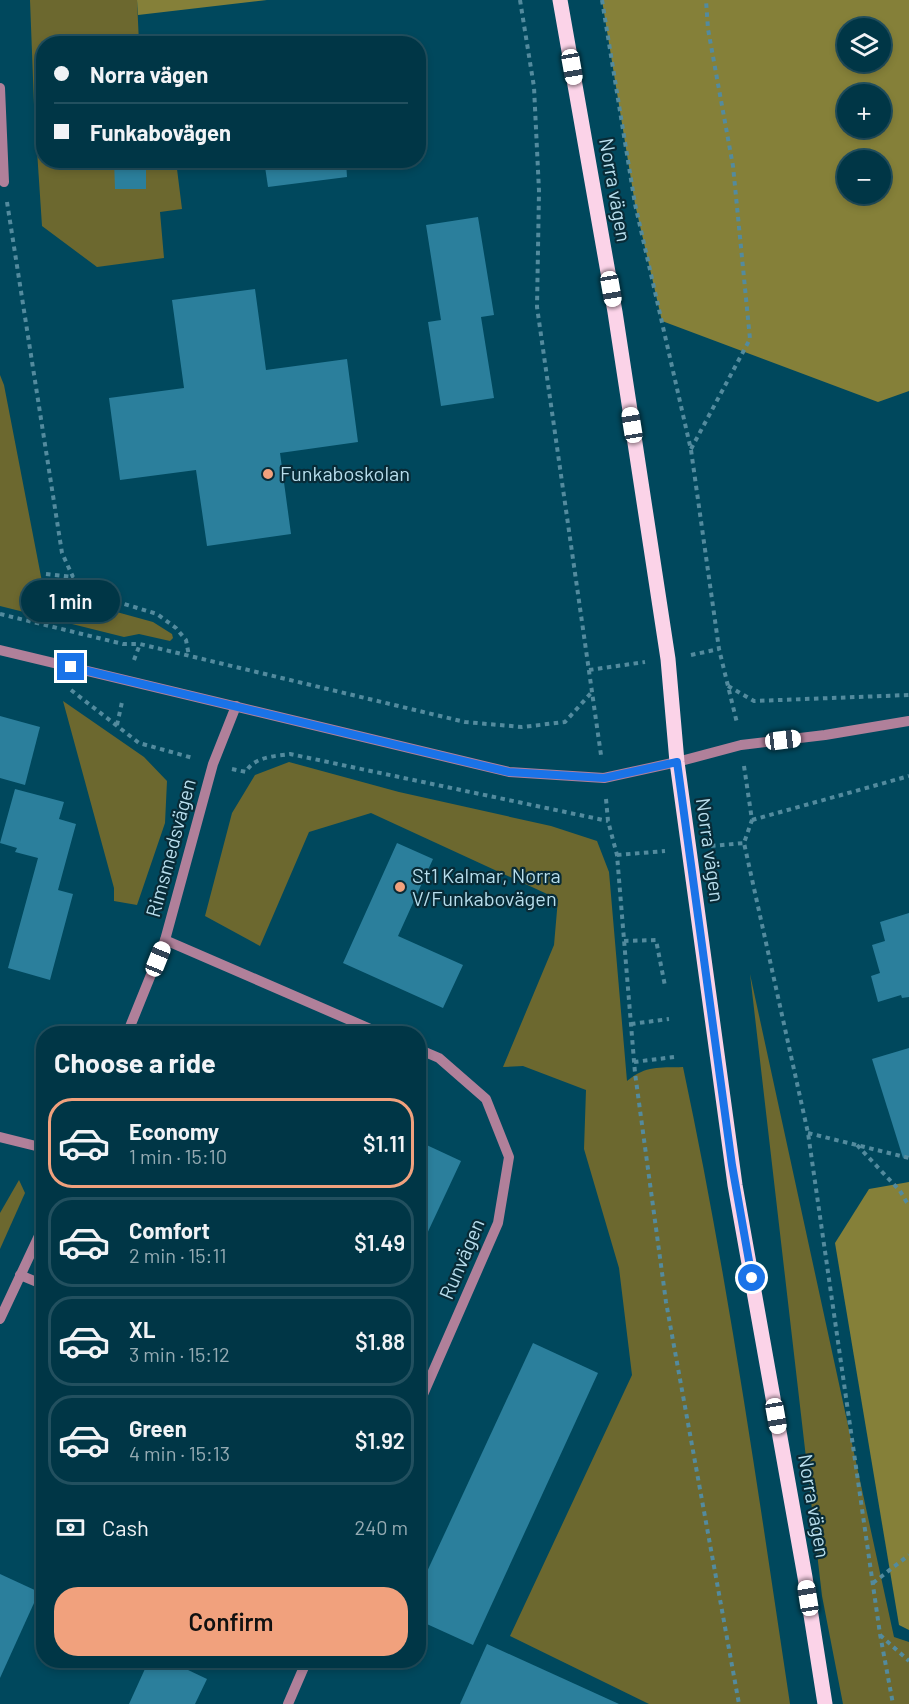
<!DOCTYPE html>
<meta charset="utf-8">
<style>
:root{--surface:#003646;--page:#0a3e4d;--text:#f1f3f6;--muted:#95abb3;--line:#22505f;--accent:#f1a17d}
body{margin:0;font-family:Barlow,sans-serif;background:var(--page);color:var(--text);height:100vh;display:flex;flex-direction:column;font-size:22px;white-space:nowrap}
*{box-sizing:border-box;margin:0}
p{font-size:20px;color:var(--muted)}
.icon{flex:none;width:33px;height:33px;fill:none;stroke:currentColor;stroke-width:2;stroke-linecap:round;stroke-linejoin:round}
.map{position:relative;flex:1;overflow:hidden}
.panel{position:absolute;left:36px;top:1026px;width:390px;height:642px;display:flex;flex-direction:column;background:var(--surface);border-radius:24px;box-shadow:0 3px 9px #0003,0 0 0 2px var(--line)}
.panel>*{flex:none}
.banner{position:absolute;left:36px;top:36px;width:390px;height:132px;border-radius:24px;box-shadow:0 3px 9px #0003,0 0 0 2px var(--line);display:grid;align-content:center;height:132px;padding:0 18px;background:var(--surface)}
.buttons{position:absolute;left:837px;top:18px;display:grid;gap:12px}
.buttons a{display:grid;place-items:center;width:54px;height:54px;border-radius:50%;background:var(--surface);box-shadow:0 3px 9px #0003,0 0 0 2px var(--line);font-size:30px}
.end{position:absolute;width:27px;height:27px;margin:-14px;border:8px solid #1a73e8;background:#fff;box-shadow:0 0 0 3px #fff}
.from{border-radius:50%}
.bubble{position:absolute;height:42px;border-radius:21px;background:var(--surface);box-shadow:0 3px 9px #0003,0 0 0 2px var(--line);font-size:20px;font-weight:600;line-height:42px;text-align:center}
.car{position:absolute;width:18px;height:36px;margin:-18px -9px;border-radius:8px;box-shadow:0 0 4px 2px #0007;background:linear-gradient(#fff 24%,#345 0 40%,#fff 0 76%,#345 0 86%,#fff 0)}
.banner b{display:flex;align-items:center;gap:21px;height:57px;font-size:22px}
.banner b+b{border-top:2px solid var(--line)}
.banner i{width:15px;height:15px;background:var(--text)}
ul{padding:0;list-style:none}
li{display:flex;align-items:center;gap:18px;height:90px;margin:0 12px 9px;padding:0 6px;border:3px solid var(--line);border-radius:24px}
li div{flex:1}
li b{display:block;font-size:22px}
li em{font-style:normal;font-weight:600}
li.current{border-color:var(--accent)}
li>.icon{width:54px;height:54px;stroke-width:1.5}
h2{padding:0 18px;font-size:27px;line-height:72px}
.pay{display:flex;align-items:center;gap:15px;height:66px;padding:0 18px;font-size:22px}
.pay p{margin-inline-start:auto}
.action{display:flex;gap:12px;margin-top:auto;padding:12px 18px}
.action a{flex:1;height:69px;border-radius:24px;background:var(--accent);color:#111;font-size:24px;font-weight:600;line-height:69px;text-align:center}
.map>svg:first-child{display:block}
</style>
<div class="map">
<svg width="909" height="1704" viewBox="0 0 909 1704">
<rect width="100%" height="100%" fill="#00485d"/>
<g fill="#6c682f">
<polygon points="30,0 137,0 139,43 44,44 44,160 176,161 182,209 160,212 164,258 97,267 42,226 34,105"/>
<polygon points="0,375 4,385 44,592 153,622 172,634 173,638 170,641 139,634 124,637 0,606"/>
<polygon points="63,701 144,757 167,781 165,823 137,905 114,901 114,888"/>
<path d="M 289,762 L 399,792 L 551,826 L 597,841 L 609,872 L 627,1081 C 647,1065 658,1068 683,1067 C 728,1278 758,1491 790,1704 L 649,1704 L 510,1636 L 632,1375 L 619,1268 L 584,1149 L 586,1090 L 523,1066 L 503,1067 L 554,945 L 558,899 L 371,813 L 309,832 L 260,946 L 205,916 L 232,813 L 255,775 Z"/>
<polygon points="750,974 894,1637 909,1642 909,1704 843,1704 822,1596"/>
<polygon points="19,1180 25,1193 0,1249 0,1213"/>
</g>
<g fill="#858039" fill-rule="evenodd">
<polygon points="137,0 267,0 138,15"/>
<path d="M 602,0 L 909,0 L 909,391 L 878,402 L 662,321 L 635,204 ZM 848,28 L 880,28 L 880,62 L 848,62 ZM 880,94 L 880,128 L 848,128 L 848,94 ZM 848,160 L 880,160 L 880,194 L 848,194 Z"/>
<polygon points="909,1182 909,1630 899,1625 835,1243 869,1189"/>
</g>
<g fill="#2b7f9c">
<polygon points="114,160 146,160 146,189 115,189"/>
<polygon points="264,160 346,160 347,177 268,187"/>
<polygon points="478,217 494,315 481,317 494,398 441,406 428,322 441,320 426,225"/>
<polygon points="255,289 266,370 347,359 358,442 280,453 291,534 207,546 196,470 120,480 109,398 184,388 172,300"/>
<polygon points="0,716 40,727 25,785 0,778"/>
<polygon points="15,789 64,802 59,819 76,824 58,890 73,894 50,980 8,968 38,858 15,852 17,848 0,843"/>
<polygon points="397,843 433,859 398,936 463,965 443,1008 343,963"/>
<polygon points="909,913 909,997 902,998 901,995 878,1002 871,976 880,973 872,945 885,941 880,922"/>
<polygon points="909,1048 909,1157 903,1158 872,1059"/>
<polygon points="418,1141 461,1161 418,1253"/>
<polygon points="533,1343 598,1373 473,1645 418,1620 418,1591"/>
<polygon points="0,1574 39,1592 0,1678"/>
<polygon points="487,1644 619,1704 460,1704"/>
<polygon points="149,1660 167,1660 207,1679 195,1704 129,1704"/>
</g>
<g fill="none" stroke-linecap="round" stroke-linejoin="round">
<g stroke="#538b9e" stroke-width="4" stroke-dasharray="4.5 4.5" stroke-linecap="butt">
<polyline points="520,0 534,87 539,191 537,307 601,755"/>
<polyline points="602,0 635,204 691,450 719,649 737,723"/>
<polyline points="7,202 62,553 73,577 95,595 157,614 176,628 186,640 189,656"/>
<polyline points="691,449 750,339 733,166 708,29 706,0"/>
<polyline points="46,574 73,577"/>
<polyline points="0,614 123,644 140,644 465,722 522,727 565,722 591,693"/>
<polyline points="691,655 719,649"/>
<polyline points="134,660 140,644"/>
<polyline points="589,670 645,662"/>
<polyline points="728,686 754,701 909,695"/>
<polyline points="71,690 139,743 193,758"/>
<polyline points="117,725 122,702"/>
<polyline points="744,766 752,820 744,843 808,1133 880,1634 893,1704"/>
<path d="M 232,769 L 246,772 C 253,757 275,756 290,754 L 608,821"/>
<polyline points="606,799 608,821 617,855 635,1073 666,1302 739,1704"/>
<polyline points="752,820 909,776"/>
<polyline points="711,846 744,843"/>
<polyline points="617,855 665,851"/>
<polyline points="624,941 656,940 665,986"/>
<polyline points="631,1024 669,1019"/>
<polyline points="634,1062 674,1057"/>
<polyline points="808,1133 909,1158"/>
<polyline points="857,1145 900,1191 909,1206"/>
<polyline points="873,1583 909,1555"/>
<polyline points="880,1635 909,1661"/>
</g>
<g stroke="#b0809a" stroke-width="10">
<polyline points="0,88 4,182"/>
<polyline points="0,650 509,772 604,778 677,762 741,745 825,735 909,721"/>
<polyline points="165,940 382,1034"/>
<polyline points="127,1034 165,940 213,764 236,706"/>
<polyline points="418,1049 439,1058 486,1099 509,1157 498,1223 418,1406"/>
<polyline points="0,1137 44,1148"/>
<polyline points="20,1275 44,1285"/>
<polyline points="0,1319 44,1225"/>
<polyline points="288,1704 307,1660"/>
</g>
<polyline stroke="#fbd3e8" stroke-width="15" points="560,0 615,312 668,659 677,762 735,1185 805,1577 825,1704"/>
</g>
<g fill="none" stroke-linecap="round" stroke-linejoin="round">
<polyline stroke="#1a73e8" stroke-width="8" points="71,667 509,772 604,778 677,762 732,1165 752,1278"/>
</g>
<g fill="#f1a17d" stroke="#082b37" stroke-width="2">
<circle cx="268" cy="474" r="6"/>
<circle cx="400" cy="887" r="6"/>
</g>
<g text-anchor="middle" stroke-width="4.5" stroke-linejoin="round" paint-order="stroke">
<g font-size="20" fill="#b8deed" stroke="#082b37">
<text transform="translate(615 190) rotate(80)" y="7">Norra vägen</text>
<text transform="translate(171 848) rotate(-75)" y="7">Rimsmedsvägen</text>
<text transform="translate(710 850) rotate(82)" y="7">Norra vägen</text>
<text transform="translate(462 1259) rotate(-67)" y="7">Runvägen</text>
<text transform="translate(814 1506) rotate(80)" y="7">Norra vägen</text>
</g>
<g font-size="20" fill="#b8deed" stroke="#082b37" text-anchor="start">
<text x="280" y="481">Funkaboskolan</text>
<text x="412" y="883">St1 Kalmar, Norra<tspan x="412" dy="23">V/Funkabovägen</tspan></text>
</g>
</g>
</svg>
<div class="buttons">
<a><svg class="icon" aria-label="layers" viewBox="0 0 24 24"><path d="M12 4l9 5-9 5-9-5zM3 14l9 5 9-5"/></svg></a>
<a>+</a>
<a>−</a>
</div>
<i class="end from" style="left:752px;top:1278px"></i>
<i class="end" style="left:71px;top:667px"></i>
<div class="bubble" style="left:21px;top:580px;width:99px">1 min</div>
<i class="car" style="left:572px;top:67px;rotate:170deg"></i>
<i class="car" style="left:611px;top:289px;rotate:170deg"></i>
<i class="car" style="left:632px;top:425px;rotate:351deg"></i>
<i class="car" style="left:783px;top:740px;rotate:83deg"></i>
<i class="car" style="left:158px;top:959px;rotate:22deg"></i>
<i class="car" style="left:776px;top:1416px;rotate:170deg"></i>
<i class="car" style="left:808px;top:1598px;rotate:351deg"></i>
<div class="banner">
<b><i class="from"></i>Norra vägen</b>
<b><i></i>Funkabovägen</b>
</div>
<section class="panel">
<h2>Choose a ride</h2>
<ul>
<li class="current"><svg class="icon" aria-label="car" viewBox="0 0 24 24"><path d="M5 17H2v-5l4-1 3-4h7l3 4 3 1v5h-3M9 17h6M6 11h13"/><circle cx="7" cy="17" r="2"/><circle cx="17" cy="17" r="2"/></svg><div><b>Economy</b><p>1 min · 15:10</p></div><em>$1.11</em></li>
<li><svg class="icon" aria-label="car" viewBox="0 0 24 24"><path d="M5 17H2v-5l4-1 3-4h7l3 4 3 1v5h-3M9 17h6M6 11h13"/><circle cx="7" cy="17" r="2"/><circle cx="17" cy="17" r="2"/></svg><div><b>Comfort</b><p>2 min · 15:11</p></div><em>$1.49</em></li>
<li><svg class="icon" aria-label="car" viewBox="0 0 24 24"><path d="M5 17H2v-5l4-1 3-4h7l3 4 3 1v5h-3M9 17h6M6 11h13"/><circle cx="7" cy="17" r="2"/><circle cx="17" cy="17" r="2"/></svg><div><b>XL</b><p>3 min · 15:12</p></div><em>$1.88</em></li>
<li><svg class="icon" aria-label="car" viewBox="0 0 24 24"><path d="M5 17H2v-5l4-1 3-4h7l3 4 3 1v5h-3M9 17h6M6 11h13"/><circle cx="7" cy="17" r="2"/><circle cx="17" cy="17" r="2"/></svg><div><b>Green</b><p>4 min · 15:13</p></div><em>$1.92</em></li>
</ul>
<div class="pay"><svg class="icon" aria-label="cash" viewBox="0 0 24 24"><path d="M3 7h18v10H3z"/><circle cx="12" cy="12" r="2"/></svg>Cash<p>240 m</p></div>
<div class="action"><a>Confirm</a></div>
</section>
</div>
